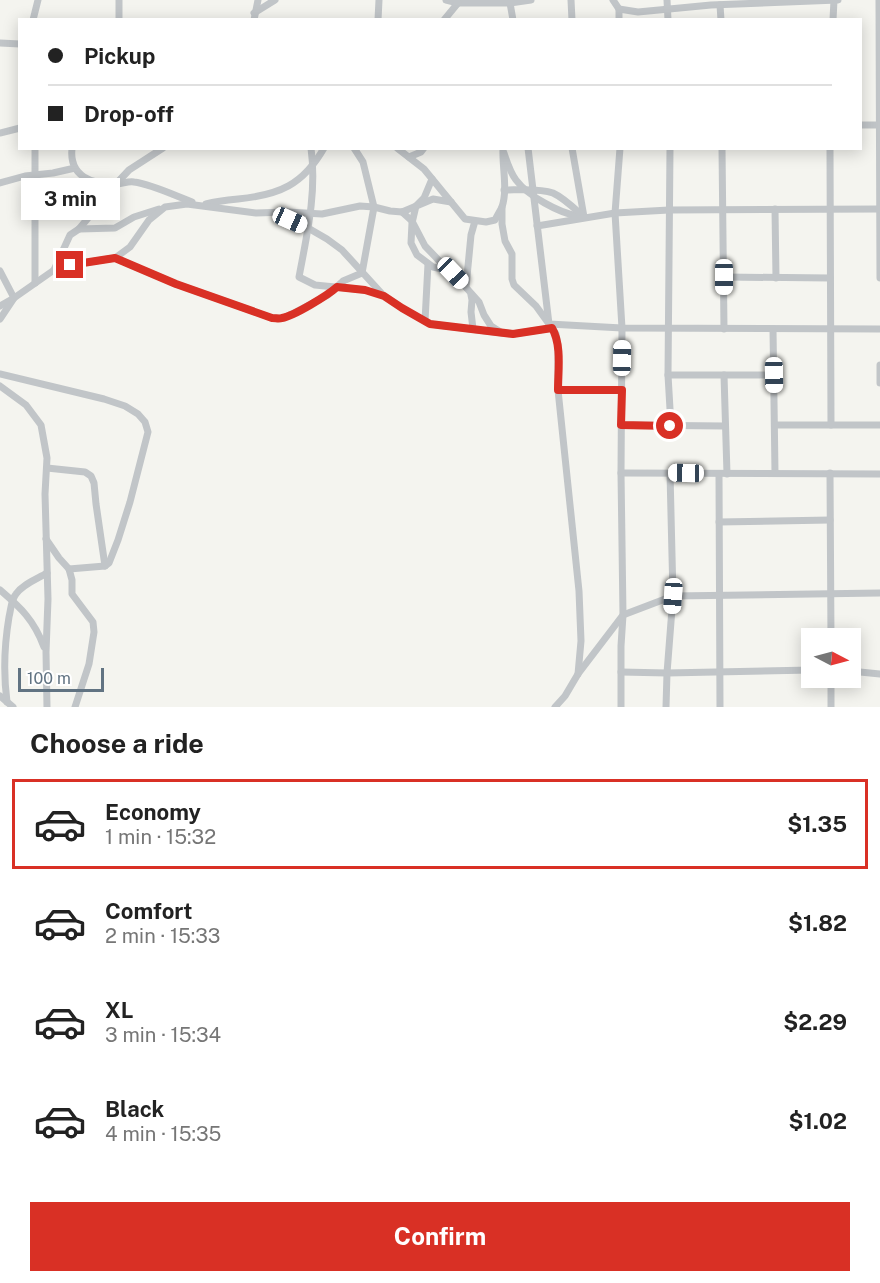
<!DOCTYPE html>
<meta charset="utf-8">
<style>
:root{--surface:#fff;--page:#f6f6f6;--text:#222;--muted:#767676;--line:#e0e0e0;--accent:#d93025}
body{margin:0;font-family:"Public Sans",sans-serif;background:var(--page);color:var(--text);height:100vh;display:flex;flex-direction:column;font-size:22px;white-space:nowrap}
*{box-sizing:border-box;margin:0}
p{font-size:20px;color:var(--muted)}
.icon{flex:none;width:33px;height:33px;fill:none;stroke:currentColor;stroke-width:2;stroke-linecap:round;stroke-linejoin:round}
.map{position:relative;height:707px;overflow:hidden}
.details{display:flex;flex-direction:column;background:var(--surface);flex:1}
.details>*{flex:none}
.banner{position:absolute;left:18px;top:18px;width:844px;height:132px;border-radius:0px;box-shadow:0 3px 15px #0003;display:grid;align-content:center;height:132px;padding:0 30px;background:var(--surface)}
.needle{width:39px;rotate:96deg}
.controls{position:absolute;left:801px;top:628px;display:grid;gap:12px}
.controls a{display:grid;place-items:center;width:60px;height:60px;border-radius:0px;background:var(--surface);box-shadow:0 3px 15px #0003;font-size:30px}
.scale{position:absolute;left:18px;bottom:15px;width:86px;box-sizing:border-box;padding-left:6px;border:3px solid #617382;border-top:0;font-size:16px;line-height:21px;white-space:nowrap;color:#617382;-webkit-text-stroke:4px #fff;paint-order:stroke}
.end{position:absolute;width:27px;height:27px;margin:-14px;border:8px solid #d93025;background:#fff;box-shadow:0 0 0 3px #fff}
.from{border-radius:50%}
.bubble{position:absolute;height:42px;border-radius:0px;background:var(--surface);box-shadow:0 3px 15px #0003;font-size:20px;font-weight:700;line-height:42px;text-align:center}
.car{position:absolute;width:18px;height:36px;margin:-18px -9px;border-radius:8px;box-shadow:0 0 4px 2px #0007;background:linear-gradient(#fff 24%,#345 0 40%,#fff 0 76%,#345 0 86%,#fff 0)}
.banner b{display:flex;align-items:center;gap:21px;height:57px;font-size:22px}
.banner b+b{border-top:2px solid var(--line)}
.banner i{width:15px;height:15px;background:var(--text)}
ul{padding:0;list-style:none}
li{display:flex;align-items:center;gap:18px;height:90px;margin:0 12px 9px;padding:0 18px;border:3px solid transparent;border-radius:0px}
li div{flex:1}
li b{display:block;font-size:22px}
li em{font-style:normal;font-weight:700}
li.current{border-color:var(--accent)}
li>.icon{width:54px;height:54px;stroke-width:1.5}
h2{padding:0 30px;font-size:27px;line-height:72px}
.primary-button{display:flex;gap:12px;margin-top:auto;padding:12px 30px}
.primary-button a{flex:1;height:69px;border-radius:0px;background:var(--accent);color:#fff;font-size:24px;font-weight:700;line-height:69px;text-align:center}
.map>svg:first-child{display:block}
</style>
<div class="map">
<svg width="880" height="707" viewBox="0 0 880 707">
<rect width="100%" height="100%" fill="#f4f4ef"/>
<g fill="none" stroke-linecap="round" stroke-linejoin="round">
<g stroke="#c1c5c8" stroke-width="7">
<polyline points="119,0 119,20"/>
<polyline points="446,0 458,3 510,3"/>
<polyline points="571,0 572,20"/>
<polyline points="613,0 619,9 638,12 711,5 838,0"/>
<polyline points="667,0 668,20"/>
<polyline points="879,0 880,278"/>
<polyline points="720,5 721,20"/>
<polyline points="619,9 619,20"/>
<polyline points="254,13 275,0"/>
<polyline points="33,20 38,0"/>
<polyline points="254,20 258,0"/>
<polyline points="378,20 379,0"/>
<polyline points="444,20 458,3 457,2"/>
<polyline points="513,20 510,3 531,0"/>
<polyline points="833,20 834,0"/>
<polyline points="0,43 20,44"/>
<polyline points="861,125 880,125"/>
<polyline points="0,133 20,128"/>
<path d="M 72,148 C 69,177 92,184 116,184 C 122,184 128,181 134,182 C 151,184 176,196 192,202"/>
<path d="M 311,148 C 317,192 307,234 299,277 L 315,285 L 365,290 L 383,295"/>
<path d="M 397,148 L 424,169 L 465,219 L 486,222 L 495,220 C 497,216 500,211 502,207 C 508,189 502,167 503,148"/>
<polyline points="528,148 549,324 556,334 558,346 558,390 579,591 581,641 578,674"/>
<polyline points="572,148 584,217"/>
<polyline points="620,148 615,213 622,328 621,473 623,615 621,646 621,707"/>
<polyline points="670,148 668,375 671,426"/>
<polyline points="722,148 724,329"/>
<polyline points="830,148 831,425"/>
<path d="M 504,153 C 507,162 510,172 516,180 C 528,196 559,213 578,216"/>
<polyline points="409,157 421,152 424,148"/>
<polyline points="432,179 424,198 416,206 412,223 411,243 417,255 433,267 447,270 453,273 479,302 484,315 491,326 502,333 513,334 552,328"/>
<polyline points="0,183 25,176 53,173 75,168"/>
<path d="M 504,190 C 518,190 540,188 553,193 C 564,198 575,209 584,217"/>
<path d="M 206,204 C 217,201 227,200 238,199 C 279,195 303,185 324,148"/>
<polyline points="502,207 502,224 505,241 512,254 512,279 514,285 536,306 549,324 622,328 880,329"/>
<polyline points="775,209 776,278"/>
<polyline points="402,212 412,221 425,246 448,270"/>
<polyline points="274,213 308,228 327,239 342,250 384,296 402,308 430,324 502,333"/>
<polyline points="537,226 615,213 669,210 880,209"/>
<polyline points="79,229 115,228 134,217 159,209"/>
<polyline points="115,258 176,284 272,318 283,318 290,315 328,295 343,281 362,273 374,207 363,162 354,148"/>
<polyline points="54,270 70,235 79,229 116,184 129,170 163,148"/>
<polyline points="0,271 14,298 0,319"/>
<polyline points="724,277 830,278"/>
<polyline points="35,283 35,148"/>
<polyline points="466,287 471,235 475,221"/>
<polyline points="471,295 472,300 471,312 473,329"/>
<polyline points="0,306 14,298 54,270 70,265 115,258 130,247 149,220 165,207 187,204 256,213 288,212 322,214 360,206 374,207 390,211 402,212 433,199 451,202"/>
<polyline points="425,321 428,264"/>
<polyline points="773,329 775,473"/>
<polyline points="880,365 880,383"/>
<polyline points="0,374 104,399 125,406 138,414 145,422 148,432 130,502 118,540 109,563 105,566 69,569"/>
<polyline points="668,375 774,375"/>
<polyline points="724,375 727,474"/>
<polyline points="0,386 26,405 41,425 47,458 45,494 48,599 46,652 47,707"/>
<polyline points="558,390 622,390"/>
<polyline points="621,425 725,426"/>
<polyline points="775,425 880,425"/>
<polyline points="47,468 85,472 91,476 94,483 96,504 105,566"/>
<polyline points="621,473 880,474"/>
<polyline points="830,473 831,639"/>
<polyline points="719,474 720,707"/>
<polyline points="719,522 830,520"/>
<polyline points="46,539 59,558 69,569 72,580 72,594 93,622 94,632 89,664 75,707"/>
<path d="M 0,590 C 21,608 34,620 44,647"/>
<polyline points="850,671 880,674"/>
<polyline points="621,672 667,673 812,670"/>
<polyline points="831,678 831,707"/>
<polyline points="0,696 13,707"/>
<path d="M 7,702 C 3,672 4,647 9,617 C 11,609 11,600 16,594 C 23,584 37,579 47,573"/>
<polyline points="555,707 565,696 578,674 623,615 673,596 880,593"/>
<polyline points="666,707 667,673 673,596 670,473"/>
</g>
</g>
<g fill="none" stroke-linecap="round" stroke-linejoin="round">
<path stroke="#d93025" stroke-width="8" d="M 70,265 L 115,258 L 176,284 L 272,318 C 276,318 279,319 282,318 C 294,316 328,295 337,287 L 365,290 L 384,296 L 402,308 L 430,324 L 513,334 L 552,328 C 562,345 558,371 558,390 L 622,390 L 621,425 L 670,426"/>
</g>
</svg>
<div class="controls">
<a><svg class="needle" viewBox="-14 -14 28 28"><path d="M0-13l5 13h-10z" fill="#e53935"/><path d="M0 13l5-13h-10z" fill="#767676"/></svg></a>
</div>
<div class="scale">100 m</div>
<i class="end from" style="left:670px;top:426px"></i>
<i class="end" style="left:70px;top:265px"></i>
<div class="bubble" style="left:21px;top:178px;width:99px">3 min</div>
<i class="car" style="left:290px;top:220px;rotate:114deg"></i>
<i class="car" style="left:453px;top:273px;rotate:136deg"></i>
<i class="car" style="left:724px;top:277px;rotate:180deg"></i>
<i class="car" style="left:622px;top:358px;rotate:1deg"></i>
<i class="car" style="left:774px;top:375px;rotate:179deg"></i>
<i class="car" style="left:686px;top:473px;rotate:271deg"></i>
<i class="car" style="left:673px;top:596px;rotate:184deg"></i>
<div class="banner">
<b><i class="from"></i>Pickup</b>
<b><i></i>Drop-off</b>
</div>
</div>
<section class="details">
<h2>Choose a ride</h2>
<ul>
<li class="current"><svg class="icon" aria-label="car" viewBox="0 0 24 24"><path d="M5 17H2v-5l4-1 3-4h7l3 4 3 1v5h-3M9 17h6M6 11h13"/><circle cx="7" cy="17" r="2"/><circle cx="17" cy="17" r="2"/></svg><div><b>Economy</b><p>1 min · 15:32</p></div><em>$1.35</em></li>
<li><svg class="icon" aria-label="car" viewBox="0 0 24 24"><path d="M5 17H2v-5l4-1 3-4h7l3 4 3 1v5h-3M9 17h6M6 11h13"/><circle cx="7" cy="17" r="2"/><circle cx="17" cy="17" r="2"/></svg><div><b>Comfort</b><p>2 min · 15:33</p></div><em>$1.82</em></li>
<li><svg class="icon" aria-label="car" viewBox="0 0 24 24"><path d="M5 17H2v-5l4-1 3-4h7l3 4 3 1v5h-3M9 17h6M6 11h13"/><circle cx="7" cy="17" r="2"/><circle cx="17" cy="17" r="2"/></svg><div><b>XL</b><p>3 min · 15:34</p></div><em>$2.29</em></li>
<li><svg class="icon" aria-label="car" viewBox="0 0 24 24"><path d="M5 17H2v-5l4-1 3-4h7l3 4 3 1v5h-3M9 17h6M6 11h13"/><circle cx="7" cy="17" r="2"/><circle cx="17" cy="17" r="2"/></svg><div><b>Black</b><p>4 min · 15:35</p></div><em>$1.02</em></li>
</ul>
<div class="primary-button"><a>Confirm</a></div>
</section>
